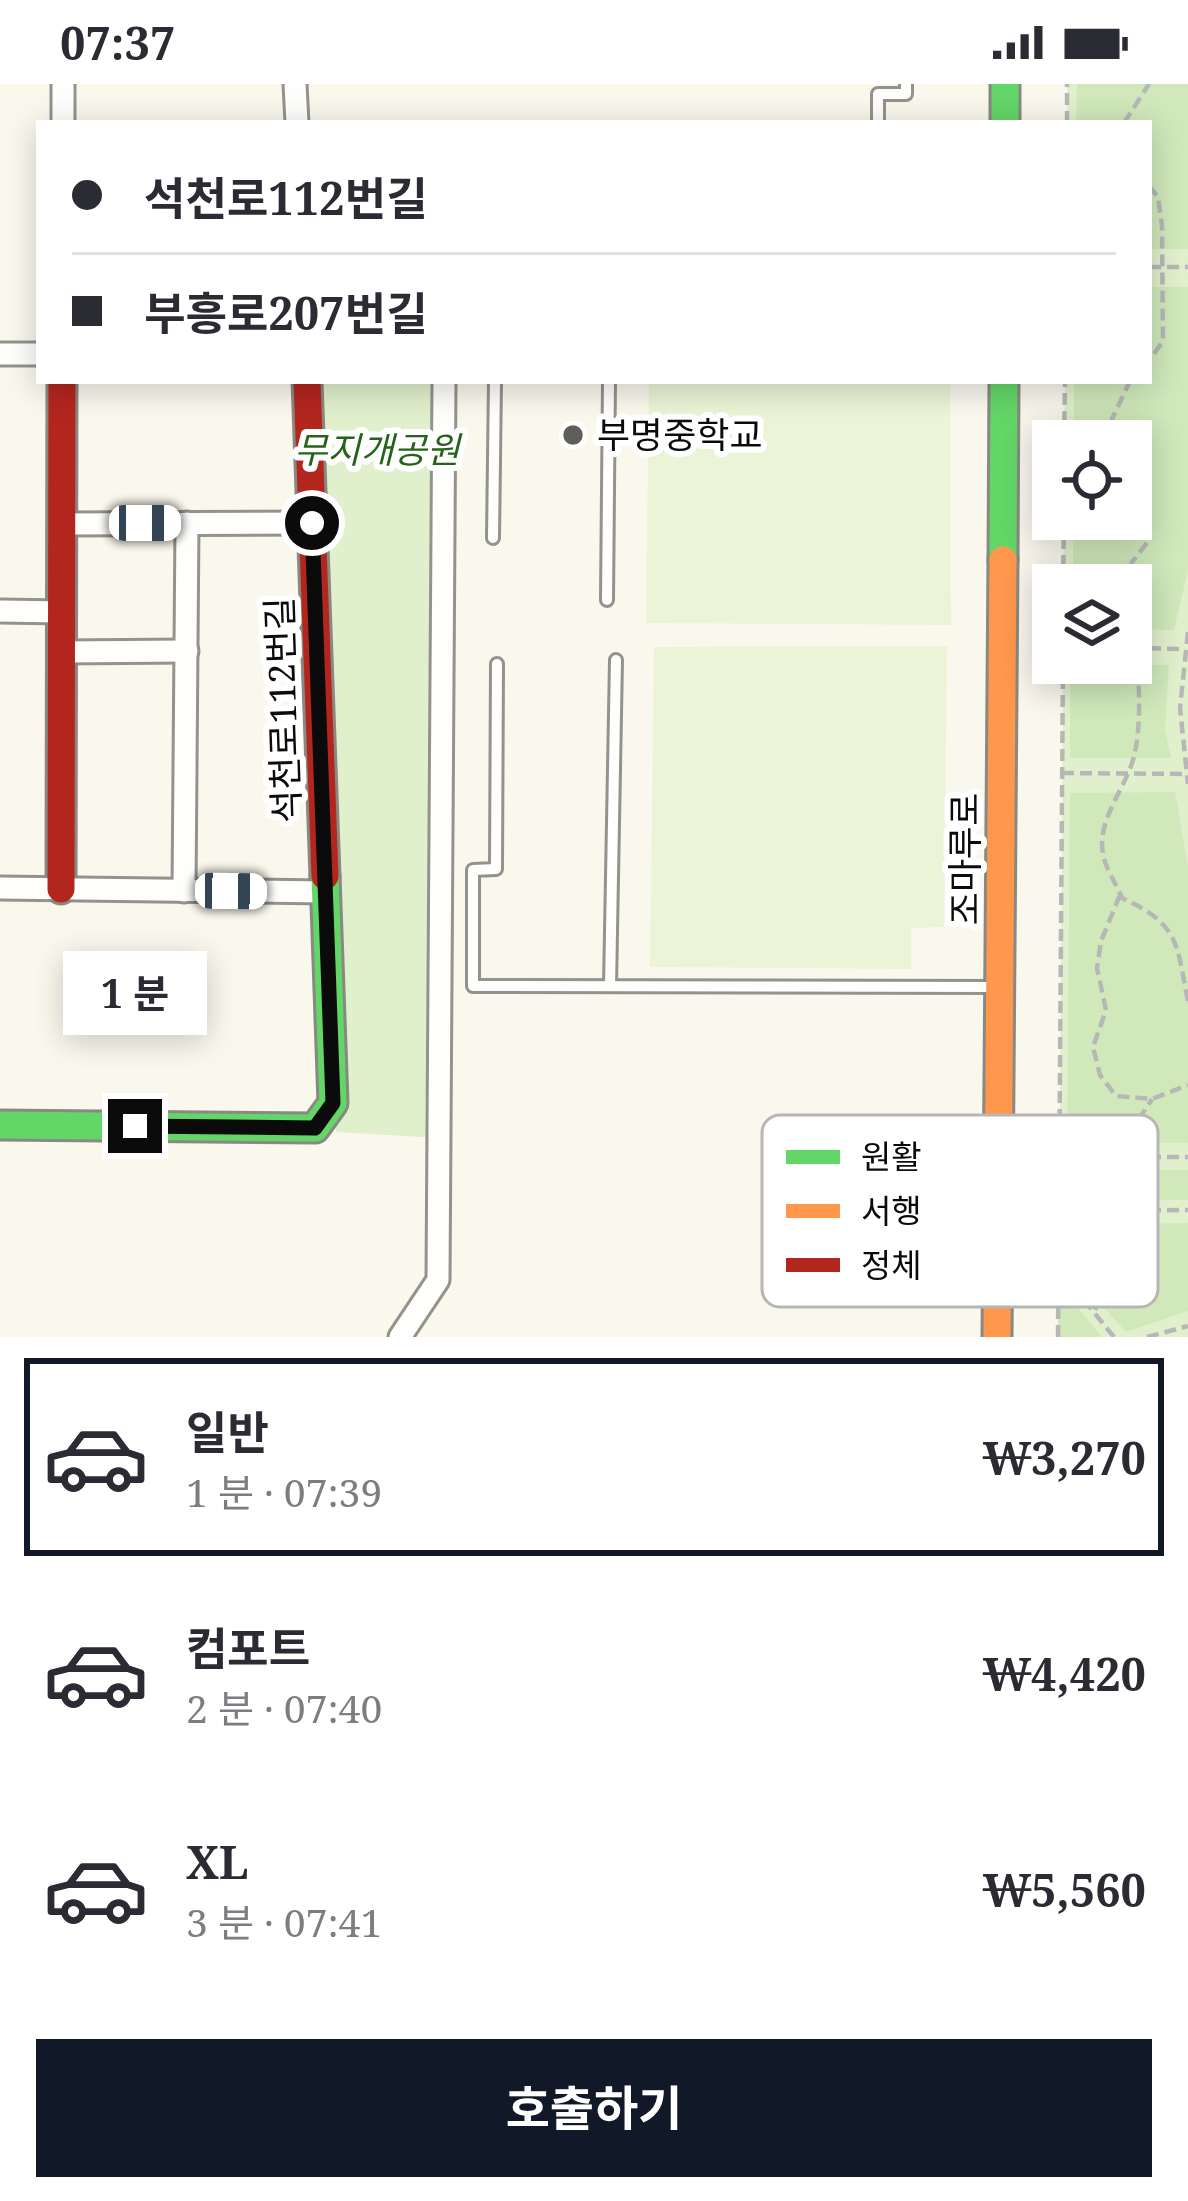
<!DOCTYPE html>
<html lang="ko">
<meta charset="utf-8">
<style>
:root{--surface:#fff;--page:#f2f2f3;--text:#2b2b33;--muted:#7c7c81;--line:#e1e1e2;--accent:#111827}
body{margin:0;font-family:"Noto Serif","Noto Sans KR",serif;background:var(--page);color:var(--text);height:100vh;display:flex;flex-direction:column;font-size:45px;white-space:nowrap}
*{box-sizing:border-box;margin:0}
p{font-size:39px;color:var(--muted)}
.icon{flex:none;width:66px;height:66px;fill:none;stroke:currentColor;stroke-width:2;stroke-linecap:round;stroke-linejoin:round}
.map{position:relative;height:1253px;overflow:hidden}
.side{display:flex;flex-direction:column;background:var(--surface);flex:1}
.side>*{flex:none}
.guide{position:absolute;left:36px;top:36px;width:1116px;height:264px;border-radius:0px;box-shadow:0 6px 30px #0003;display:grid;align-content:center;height:264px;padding:0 36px;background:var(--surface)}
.fabs{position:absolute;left:1032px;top:336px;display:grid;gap:24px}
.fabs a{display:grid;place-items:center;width:120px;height:120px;border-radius:0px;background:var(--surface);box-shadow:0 6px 30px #0003;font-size:60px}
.end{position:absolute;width:54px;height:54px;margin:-27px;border:15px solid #0b0b0b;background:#fff;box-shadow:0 0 0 6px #fff}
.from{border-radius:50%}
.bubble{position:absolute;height:84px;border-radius:0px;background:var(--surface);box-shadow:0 6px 30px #0003;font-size:39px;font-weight:700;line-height:84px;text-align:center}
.car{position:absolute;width:36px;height:72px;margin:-36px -18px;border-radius:15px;box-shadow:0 0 9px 3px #0007;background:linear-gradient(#fff 24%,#345 0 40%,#fff 0 76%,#345 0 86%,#fff 0)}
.guide b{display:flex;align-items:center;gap:42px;height:114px;font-size:45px}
.guide b+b{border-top:3px solid var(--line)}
.guide i{width:30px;height:30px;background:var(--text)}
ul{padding:21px 0 0;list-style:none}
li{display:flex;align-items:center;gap:36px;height:198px;margin:0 24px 18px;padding:0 12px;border:6px solid transparent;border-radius:0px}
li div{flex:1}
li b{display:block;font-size:45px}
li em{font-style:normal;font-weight:700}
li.current{border-color:var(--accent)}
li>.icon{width:108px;height:108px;stroke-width:1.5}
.primary-button{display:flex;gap:24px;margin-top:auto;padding:24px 36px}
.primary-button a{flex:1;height:138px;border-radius:0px;background:var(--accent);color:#fff;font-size:48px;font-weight:700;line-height:138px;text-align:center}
.status{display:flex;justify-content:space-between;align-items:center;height:84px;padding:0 60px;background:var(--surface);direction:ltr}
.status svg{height:33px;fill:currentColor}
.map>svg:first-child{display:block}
</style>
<div class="status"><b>07:37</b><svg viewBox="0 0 49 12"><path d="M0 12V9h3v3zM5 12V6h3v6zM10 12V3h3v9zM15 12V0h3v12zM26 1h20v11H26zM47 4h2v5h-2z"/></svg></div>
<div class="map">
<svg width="1188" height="1253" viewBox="0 0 1188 1253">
<rect width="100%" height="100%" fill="#faf8ed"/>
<g fill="#e0f0cd">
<polygon points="1067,0 1188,0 1188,1253 1058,1253 1063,579 1131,579 1131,501 1063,501 1064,435 1131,435 1131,357 1064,357 1065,297 1149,297 1149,39 1067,39"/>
<polygon points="307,297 444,297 439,1054 336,1048"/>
</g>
<g fill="#d0e8ba">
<polygon points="1077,0 1188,0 1188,165 1149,165 1149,39 1076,39"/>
<polygon points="1149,203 1188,203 1188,486 1174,546 1131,545 1131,501 1073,501 1073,435 1131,435 1131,357 1074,357 1074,297 1149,297"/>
<polygon points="1169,581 1165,645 1171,674 1070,674 1070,582"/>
<polygon points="1175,708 1188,782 1188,1059 1067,1058 1070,709"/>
<rect x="1059" y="1086" width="129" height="30"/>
<polygon points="1188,1139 1188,1227 1126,1248 1058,1172 1059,1141"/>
<polygon points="1058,1200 1102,1253 1058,1253"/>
</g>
<g fill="#ebf4d6">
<polygon points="649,297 950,297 951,541 646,539"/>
<polygon points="947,562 944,843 911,844 911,885 650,883 654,563"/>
</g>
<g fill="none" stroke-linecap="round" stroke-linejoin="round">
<g stroke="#93928d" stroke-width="16">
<g id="lane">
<polyline points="878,39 878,10 906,10 906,0"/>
<polyline points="493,454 495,297"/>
<polyline points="607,516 609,297"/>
<polyline points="497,580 496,785 473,786 473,902 997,903"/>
<polyline points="610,902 616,576"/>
</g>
</g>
<g stroke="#93928d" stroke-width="27">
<g id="street">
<polyline points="295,0 297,39"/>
<polyline points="63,39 63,0"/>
<polyline points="0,270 39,270"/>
<polyline points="62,440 312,439"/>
<polyline points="0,527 62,528"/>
<polyline points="61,568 187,567"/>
<polyline points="0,804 326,808"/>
<polyline points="184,807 187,439"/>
<polyline points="400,1253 438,1196 444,297"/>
</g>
</g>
<g stroke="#898883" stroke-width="33">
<g id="fast">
<polyline points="1005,0 1005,39"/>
<polyline points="1003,476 1004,297"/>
<polyline points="0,1041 315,1044 333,1019 325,792"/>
</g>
</g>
<g stroke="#898883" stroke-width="33">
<polyline id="slow" points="997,1253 1003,476"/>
</g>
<g stroke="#898883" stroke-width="33">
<g id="jam">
<polyline points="307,297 325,792"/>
<polyline points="61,805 62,297"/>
</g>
</g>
<g stroke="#b7b7b5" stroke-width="4.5" stroke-dasharray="12 6" stroke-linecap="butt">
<polyline points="1067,39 1067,0"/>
<polyline points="1124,39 1149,0"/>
<polyline points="1149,102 1158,113 1162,142 1163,257 1149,277"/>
<polyline points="1149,183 1188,183"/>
<polyline points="1064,357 1065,297"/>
<polyline points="1118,357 1112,335 1130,297"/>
<polyline points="1063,501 1064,435"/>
<polyline points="1126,501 1132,478 1150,455 1148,427 1131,390"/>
<path d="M 1131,530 C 1137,574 1143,619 1136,663 C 1131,700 1096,732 1103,770 C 1106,786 1116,799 1122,814 C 1181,841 1176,860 1188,917"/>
<polyline points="1188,548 1180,624 1188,700"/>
<polyline points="1131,564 1185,565"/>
<polyline points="1062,689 1188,690"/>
<polyline points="1120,811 1101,857 1097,884 1106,926 1093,963 1100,991 1116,1012 1152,1015 1188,1001"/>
<polyline points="1059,1073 1188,1073"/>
<polyline points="1059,1127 1188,1126"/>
<polyline points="1061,1188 1114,1253"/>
<polyline points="1095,1226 1111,1183 1121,1073 1128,1052 1152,1015"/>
<polyline points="1058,1253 1063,579"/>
<polyline points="1147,1253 1188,1242"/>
</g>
<use href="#lane" stroke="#fefefc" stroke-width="10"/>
<use href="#street" stroke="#fefefc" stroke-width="21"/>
<use href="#fast" stroke="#63d668" stroke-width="27"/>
<use href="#slow" stroke="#ff974d" stroke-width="27"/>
<use href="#jam" stroke="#b3261e" stroke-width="27"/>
</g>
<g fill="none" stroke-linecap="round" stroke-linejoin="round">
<polyline stroke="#0b0b0b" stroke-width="15" points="135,1042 315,1044 333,1019 312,439"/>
</g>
<circle fill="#5f5e5a" stroke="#fff" stroke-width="4.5" cx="573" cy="351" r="12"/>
<g text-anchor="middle" stroke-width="12" stroke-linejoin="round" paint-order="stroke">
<g font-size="36" fill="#0b0b0b" stroke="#fff" text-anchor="start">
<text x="597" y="364">부명중학교</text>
</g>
<g font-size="36" font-style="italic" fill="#25631a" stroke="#fff">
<text x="377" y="379">무지개공원</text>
</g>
<g font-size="36" fill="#0b0b0b" stroke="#fff">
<text transform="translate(283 626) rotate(-92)" y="13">석천로112번길</text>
<text transform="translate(965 775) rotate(-90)" y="13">조마루로</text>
</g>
</g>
<rect x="762" y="1031" width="396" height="192" rx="18" fill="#fff" stroke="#b6b6b6" stroke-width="3"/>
<rect x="786" y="1066" width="54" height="14" fill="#63d668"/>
<rect x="786" y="1120" width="54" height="14" fill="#ff974d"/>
<rect x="786" y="1174" width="54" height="14" fill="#b3261e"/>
<g font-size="33" fill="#0b0b0b">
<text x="861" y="1085">원활</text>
<text x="861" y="1139">서행</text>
<text x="861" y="1193">정체</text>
</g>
</svg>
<div class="fabs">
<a><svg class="icon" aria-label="locate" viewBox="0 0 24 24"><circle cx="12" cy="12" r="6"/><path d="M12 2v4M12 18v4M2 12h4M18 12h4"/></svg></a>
<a><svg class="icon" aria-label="layers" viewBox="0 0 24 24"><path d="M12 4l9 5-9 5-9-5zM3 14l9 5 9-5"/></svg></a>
</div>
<i class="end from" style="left:312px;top:439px"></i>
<i class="end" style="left:135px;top:1042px"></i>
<div class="bubble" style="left:63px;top:867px;width:144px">1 분</div>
<i class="car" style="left:145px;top:439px;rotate:90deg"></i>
<i class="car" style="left:231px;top:807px;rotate:91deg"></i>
<div class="guide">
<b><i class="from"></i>석천로112번길</b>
<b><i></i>부흥로207번길</b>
</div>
</div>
<section class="side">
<ul>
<li class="current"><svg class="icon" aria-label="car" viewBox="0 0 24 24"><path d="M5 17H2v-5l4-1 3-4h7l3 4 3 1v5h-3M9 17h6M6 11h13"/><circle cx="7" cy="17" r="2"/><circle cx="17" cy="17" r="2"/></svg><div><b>일반</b><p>1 분 · 07:39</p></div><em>₩3,270</em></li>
<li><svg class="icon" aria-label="car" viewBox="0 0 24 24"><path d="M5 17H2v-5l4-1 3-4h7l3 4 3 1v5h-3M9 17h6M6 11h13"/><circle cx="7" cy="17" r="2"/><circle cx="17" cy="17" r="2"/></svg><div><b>컴포트</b><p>2 분 · 07:40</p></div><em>₩4,420</em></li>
<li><svg class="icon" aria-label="car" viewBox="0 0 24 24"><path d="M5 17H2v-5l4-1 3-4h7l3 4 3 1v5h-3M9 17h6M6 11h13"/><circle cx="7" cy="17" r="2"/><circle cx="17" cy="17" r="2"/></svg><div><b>XL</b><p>3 분 · 07:41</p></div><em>₩5,560</em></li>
</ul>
<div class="primary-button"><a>호출하기</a></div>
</section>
